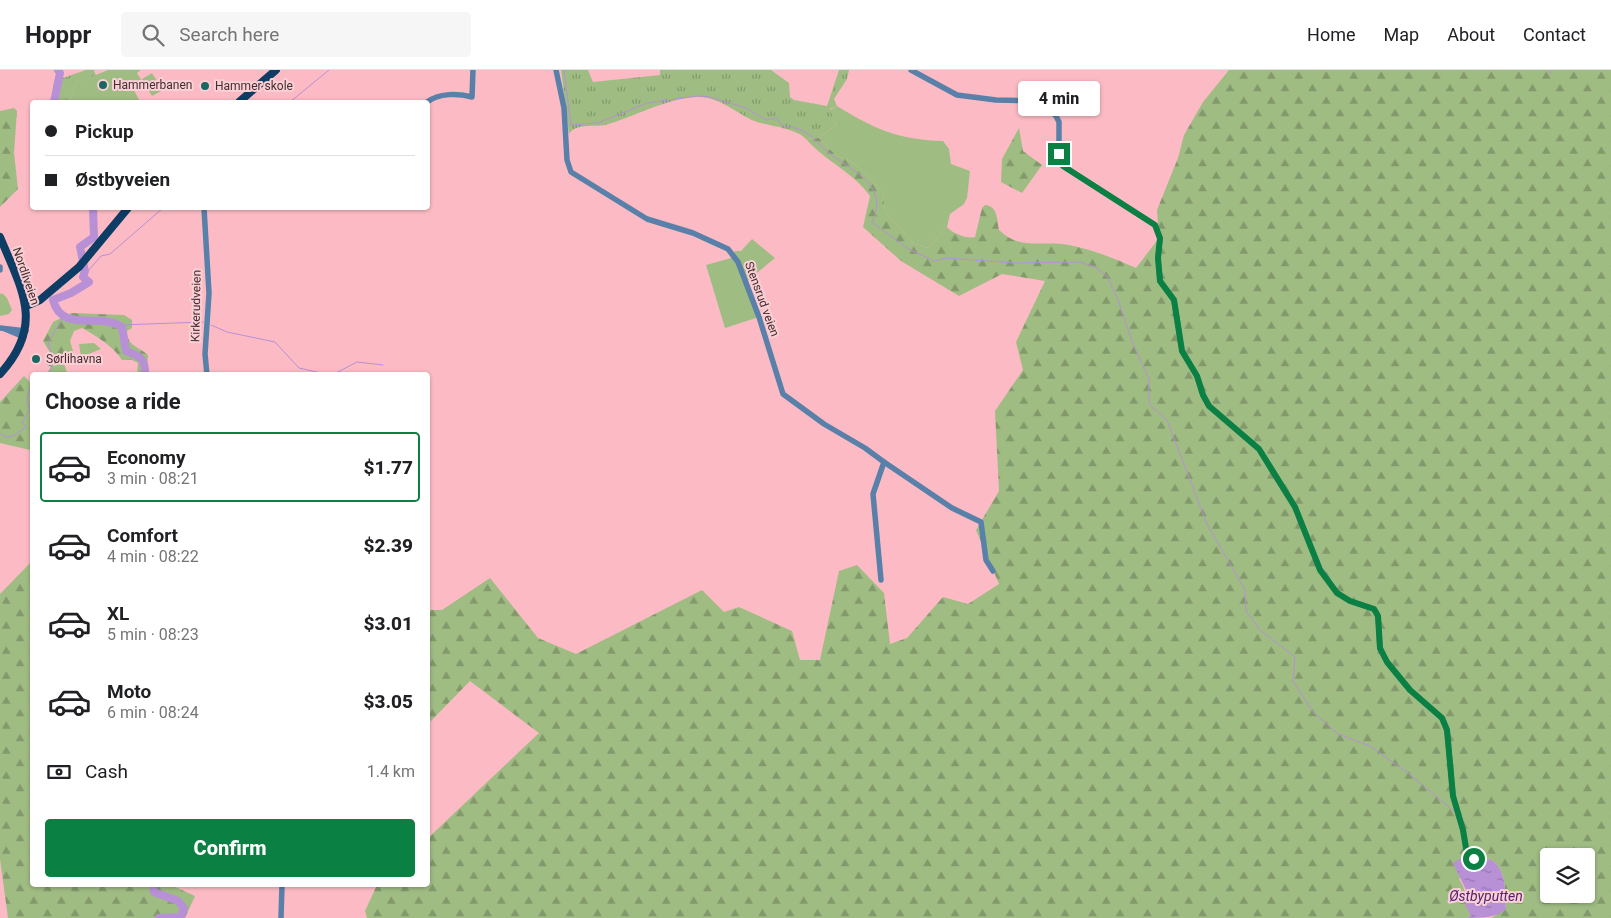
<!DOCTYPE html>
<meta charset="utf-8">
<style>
:root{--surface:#fff;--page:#f6f6f6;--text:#202124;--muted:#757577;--line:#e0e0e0;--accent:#0b8043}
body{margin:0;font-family:Roboto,sans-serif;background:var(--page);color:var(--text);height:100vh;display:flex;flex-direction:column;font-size:19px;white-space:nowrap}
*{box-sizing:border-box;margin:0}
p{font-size:16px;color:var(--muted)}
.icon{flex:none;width:28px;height:28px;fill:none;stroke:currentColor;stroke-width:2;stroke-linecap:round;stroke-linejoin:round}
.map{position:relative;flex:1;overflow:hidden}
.details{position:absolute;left:30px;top:302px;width:400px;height:515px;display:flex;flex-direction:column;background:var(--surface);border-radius:5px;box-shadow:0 1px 4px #0004}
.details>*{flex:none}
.top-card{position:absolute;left:30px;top:30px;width:400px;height:110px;border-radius:5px;box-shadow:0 1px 4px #0004;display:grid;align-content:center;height:110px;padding:0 15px;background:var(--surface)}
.fabs{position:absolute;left:1540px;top:778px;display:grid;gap:10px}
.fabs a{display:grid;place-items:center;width:55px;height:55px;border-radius:5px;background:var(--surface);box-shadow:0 1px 4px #0004;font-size:25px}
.end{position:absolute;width:22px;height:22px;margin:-11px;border:6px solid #0b8043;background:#fff;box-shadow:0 0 0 2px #fff}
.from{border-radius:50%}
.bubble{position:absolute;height:35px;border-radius:5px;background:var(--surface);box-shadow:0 1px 4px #0004;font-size:16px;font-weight:800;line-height:35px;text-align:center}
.top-card b{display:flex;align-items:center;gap:18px;height:48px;font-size:19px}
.top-card b+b{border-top:1px solid var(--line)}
.top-card i{width:12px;height:12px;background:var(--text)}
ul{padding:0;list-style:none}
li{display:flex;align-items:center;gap:15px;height:70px;margin:0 10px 8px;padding:0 5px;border:2px solid transparent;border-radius:5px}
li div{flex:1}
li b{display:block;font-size:19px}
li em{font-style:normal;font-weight:800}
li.selected{border-color:var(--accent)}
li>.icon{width:45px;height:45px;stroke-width:1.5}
h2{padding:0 15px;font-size:22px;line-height:60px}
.pay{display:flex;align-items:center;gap:12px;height:55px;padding:0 15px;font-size:19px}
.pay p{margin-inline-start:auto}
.action{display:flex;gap:10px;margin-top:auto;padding:10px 15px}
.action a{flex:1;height:58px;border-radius:5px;background:var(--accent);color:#fff;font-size:20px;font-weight:800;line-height:58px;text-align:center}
header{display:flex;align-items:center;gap:30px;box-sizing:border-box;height:70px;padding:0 25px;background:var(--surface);border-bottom:1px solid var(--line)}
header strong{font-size:24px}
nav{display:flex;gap:28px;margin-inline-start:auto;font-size:18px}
.search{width:350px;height:45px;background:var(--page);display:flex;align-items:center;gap:12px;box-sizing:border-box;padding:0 18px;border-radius:5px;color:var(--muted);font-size:19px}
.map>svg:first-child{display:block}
</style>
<header>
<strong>Hoppr</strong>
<div class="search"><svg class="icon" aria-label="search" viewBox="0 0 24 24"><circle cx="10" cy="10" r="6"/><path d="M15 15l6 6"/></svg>Search here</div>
<nav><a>Home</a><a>Map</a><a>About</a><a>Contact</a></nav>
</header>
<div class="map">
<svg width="1611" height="848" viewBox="0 0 1611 848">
<defs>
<pattern id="grass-tufts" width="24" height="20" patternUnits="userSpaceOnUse" patternTransform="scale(1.25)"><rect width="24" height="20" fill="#9fbc83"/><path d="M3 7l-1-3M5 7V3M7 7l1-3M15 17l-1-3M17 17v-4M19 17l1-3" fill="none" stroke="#83996c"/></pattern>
<pattern id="forest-firs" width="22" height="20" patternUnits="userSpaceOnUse" patternTransform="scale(1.25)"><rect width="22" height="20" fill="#9fbc83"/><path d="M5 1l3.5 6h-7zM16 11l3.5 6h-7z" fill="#83996c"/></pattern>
<pattern id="water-ripples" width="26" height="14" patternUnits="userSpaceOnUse" patternTransform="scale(1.25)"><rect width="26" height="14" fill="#b890d6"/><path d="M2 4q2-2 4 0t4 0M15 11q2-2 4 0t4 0" fill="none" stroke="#9776ae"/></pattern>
</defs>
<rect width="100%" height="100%" fill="#fcbbc4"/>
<g fill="url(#grass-tufts)">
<polygon points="86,0 94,0 96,6 76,13 69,32 52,32 54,11"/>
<path d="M 561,0 L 588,0 L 593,12 L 660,5 L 660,0 L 771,0 L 789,13 L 790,27 L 794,30 L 827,36 L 839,0 L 849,0 L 847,9 L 834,29 L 837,36 L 830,39 L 836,55 L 819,68 L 806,69 C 797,59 770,56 757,52 C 740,46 726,32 708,28 C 678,22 633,48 605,55 C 593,57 576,53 569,64 Z"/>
</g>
<g fill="url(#forest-firs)" fill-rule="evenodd">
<polygon points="124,0 141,0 137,3 144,15 139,18 129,14"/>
<path d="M 1229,0 L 1611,0 L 1611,848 L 1491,848 L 1506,839 C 1505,822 1507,799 1490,789 L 1478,794 L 1474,792 L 1459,809 C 1468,822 1465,832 1471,846 L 1466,848 L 367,848 L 365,841 L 377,815 L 428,815 L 428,768 L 539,663 L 470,611 L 428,654 L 428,540 L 442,540 L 490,508 L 538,568 L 576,584 L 702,520 L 724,542 L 739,537 L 792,561 L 800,590 L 820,590 L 839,501 L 857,495 L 884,523 L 890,574 L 907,568 L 943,527 L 968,534 L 999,514 L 976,460 L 999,421 L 995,341 L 1023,300 L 1016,272 L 1045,211 L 1002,204 L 959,226 L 901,191 L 863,157 L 870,126 C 853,102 825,91 806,69 L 819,68 L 837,86 L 851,91 L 869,107 L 883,123 L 885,142 L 913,173 L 928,178 L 947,157 C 953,164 968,169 975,167 L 982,138 L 985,135 C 998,136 997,150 999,160 C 1020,181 1043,170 1069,175 C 1093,180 1114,188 1136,198 L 1159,168 L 1157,140 L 1178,88 L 1184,65 L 1203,32 ZM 1549,786 L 1586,786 L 1586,824 L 1549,824 Z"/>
<polygon points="14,38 17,41 14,83 18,119 0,137 0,41"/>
<polygon points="1019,58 1023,81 1042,95 1022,123 1001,112 1002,89"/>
<path d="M 71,243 L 124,245 L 132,250 L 132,258 L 127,261 C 127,276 138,276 148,285 L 147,305 L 137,305 L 138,293 L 132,290 L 122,290 C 112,275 96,266 82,258 L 74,261 L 70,271 L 76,291 L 63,291 L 68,305 L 46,305 L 51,297 L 46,294 L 51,284 L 43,271 L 53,252 Z"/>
<polygon points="24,306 32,314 30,380 0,373 0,332"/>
<polygon points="32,491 32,815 171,815 195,826 185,848 8,848 0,789 0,524"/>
</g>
<g fill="#9fbc83">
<polygon points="108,0 124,0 140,32 69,32 76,13"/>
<polygon points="152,3 163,20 152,26 142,9"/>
<path d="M 837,36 C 874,59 899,70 943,71 L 949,79 L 951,94 L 970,101 L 967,128 L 964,134 L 950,144 L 947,157 L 928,178 L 913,173 L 885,142 L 883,123 L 869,107 L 851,91 L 837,86 L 819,68 L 836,55 L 830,40 Z"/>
<polygon points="752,169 775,188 746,212 759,247 725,258 706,195 731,188 735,181 741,181"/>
<polygon points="2,223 7,228 12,240 9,244 0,246 0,224"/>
<polygon points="94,273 101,279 81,287 79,274"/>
</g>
<path fill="url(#water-ripples)" d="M 1467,785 L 1478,794 L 1490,789 C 1507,799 1505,822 1506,839 C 1497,848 1480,848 1466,848 L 1471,846 L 1465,834 L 1466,820 L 1453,793 Z"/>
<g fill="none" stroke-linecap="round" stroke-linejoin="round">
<g stroke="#b890d6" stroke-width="1">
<path d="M 564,0 L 571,55 L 598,53 L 647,33 L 697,26 L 710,27 L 746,38 L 766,50 L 776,48 L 784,57 C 808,57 812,69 829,83 C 852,101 890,115 872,152 L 907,178 L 934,191 L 946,188 L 1016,193 L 1080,192 L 1095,197 L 1107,206 L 1118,230 L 1133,274 L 1149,309 L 1149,334 L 1167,350 L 1207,454 L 1245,520 L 1246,541 L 1260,560 L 1295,587 L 1293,611 L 1313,642 L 1338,664 L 1370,676 L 1408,703 L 1455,742"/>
<polyline points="1550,4 1550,0"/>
<polyline points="290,32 329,0"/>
<polyline points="85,201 88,201 101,186 110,184 163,138"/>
<polyline points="120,255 203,252"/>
<polyline points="211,255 227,262 275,272 299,298 330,305"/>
<path d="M 47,305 C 56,295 52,284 48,273 L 63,247"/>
<polyline points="332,305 357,292 383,295"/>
<polyline points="0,363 5,367 13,366 26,357 22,352 30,340 27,330 30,317 32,315"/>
</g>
<g stroke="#b890d6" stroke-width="8">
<polyline points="54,32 60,3 58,0"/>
<path d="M 93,138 L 94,167 L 80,177 L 85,201 L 83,207 L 89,212 L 71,223 L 53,230 C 62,264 100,242 122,257 L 126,281 C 139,286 146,288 145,305"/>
<polyline points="153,815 154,822 178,831 184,838 181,847 159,848"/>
</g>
<g stroke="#5880a8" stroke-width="5.5">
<polyline points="556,0 564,38 567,90 571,102 647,149 693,163 728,179 738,192 759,247 783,324 824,354 865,378 884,392 873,424 881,510"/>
<polyline points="911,0 957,25 996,30 1038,31 1056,46 1059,52 1059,85 1063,96 1155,155 1160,169 1158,188 1160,211 1174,230 1182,281 1197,306 1203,325 1209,336 1259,379 1295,437 1320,499 1337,523 1350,531 1374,539 1378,546 1380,579 1387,592 1410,620 1442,648 1447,660 1453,726 1463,760 1466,778 1468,784 1474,789"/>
<path d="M 427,32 C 439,23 458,23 472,27 L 473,0"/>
<polyline points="204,138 209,223 205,284 207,305"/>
<polyline points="0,197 0,200"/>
<polyline points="0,258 26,261"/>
<polyline points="5,259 24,267"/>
<polyline points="884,392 952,438 981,452 986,490 993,501"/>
<polyline points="281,848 282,815"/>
</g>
<g stroke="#0d3c64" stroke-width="8">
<polyline points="239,32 276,0"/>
<path d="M 0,167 C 22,220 45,255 0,304"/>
<polyline points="26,236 40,230 79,197 128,138"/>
</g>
</g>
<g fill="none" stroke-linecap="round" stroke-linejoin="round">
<polyline stroke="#0b8043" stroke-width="6" points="1059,84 1063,96 1155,155 1160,168 1158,188 1160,211 1174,230 1182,281 1197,306 1203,325 1209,336 1259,379 1295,437 1320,500 1337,523 1350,531 1374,539 1378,546 1380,578 1387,592 1410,620 1442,648 1447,660 1453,726 1463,760 1466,778 1468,784 1474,789"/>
</g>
<g fill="#1a6763" stroke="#f8d0d5" stroke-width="2">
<circle cx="103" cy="15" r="5"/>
<circle cx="205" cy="16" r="5"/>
<circle cx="36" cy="289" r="5"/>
</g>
<g text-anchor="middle" stroke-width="4" stroke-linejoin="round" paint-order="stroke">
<g font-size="12" fill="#472d31" stroke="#f8d0d5" text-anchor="start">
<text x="113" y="19">Hammerbanen</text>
<text x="215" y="20">Hammer skole</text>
<text x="46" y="293">Sørlihavna</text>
</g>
<g font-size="12" fill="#472d31" stroke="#f8d0d5">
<text transform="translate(26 206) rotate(71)" y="4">Nordliveien</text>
<text transform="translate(762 229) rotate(70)" y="4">Stensrud veien</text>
<text transform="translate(196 236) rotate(-89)" y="4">Kirkerudveien</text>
</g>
<g font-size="14" font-style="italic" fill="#542174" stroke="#f8d0d5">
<text x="1486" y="831">Østbyputten</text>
</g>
</g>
</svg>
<div class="fabs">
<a><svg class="icon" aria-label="layers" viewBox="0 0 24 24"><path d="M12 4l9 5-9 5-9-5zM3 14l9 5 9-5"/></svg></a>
</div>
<i class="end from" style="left:1474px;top:789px"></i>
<i class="end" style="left:1059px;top:84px"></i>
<div class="bubble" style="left:1018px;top:11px;width:82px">4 min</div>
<div class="top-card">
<b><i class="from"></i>Pickup</b>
<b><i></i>Østbyveien</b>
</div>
<section class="details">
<h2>Choose a ride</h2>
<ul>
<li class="selected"><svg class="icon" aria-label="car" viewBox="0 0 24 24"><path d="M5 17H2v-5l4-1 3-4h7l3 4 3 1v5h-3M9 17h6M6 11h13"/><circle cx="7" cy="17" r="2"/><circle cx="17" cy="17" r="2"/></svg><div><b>Economy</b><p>3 min · 08:21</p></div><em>$1.77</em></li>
<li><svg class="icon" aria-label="car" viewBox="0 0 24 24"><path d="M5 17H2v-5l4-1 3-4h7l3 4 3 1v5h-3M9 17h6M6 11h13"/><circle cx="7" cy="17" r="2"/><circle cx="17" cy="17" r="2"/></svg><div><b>Comfort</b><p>4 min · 08:22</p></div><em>$2.39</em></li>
<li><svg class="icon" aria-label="car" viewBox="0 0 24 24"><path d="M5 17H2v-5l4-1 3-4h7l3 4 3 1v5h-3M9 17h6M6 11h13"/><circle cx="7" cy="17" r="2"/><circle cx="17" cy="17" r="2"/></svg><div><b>XL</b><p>5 min · 08:23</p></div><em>$3.01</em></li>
<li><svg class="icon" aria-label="car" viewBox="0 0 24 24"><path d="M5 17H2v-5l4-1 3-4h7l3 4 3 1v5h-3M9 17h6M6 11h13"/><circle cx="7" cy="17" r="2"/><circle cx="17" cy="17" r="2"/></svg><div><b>Moto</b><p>6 min · 08:24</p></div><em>$3.05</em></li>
</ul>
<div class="pay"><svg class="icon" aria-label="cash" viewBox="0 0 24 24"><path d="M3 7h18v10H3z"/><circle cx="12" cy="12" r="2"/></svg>Cash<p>1.4 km</p></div>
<div class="action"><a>Confirm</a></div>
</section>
</div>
